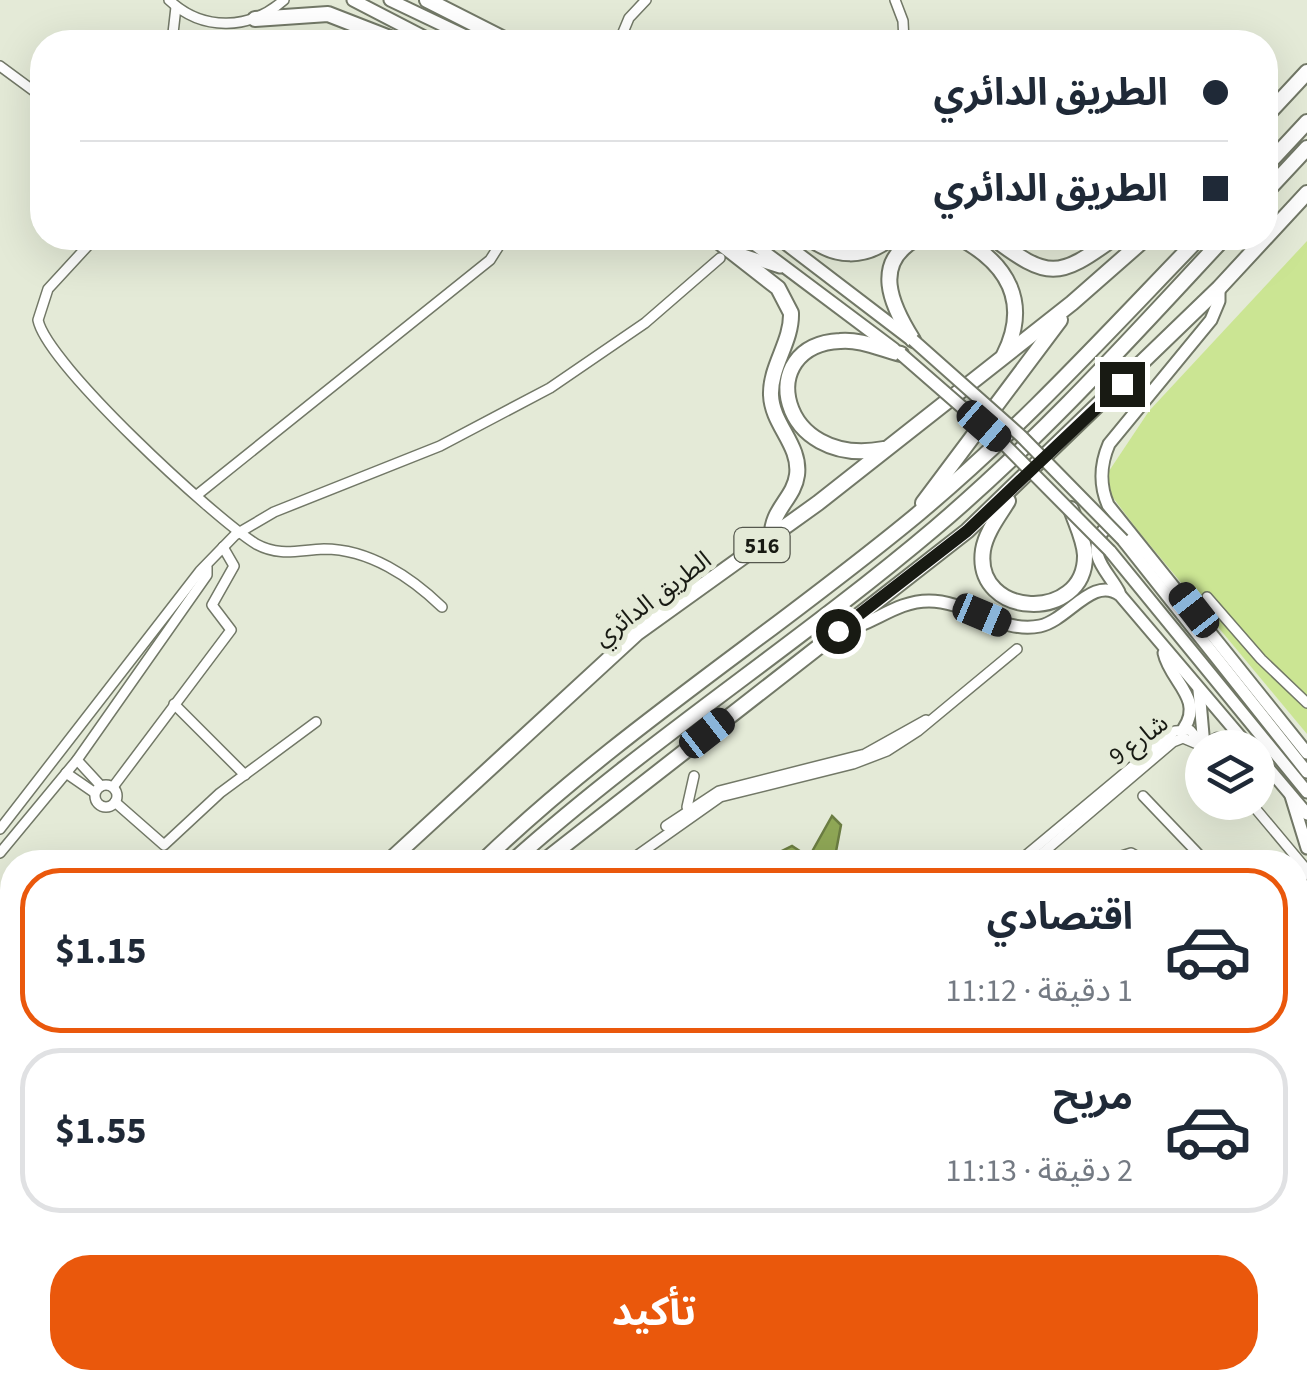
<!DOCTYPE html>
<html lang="ar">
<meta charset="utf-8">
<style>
:root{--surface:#fff;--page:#f6f6f7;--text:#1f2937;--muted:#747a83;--line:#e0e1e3;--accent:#ea580c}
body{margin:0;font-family:"Source Sans 3","Noto Sans Arabic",sans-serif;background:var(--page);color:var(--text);direction:rtl;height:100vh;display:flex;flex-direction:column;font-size:38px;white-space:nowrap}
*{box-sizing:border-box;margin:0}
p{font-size:32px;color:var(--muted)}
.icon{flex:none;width:55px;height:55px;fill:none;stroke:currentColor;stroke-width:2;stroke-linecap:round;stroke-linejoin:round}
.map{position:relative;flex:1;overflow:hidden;direction:ltr}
.panel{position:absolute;left:0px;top:850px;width:1308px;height:540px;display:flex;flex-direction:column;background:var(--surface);border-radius:40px 40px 0 0;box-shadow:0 10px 40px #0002;direction:rtl}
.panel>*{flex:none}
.top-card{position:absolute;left:30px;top:30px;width:1248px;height:220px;border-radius:40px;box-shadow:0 10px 40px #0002;direction:rtl;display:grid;align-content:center;height:220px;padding:0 50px;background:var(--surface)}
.fabs{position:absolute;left:1185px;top:730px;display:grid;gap:20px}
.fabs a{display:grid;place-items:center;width:90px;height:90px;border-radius:50%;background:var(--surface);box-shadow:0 10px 40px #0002;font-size:50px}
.end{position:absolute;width:45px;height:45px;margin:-22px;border:12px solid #181a13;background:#fff;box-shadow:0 0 0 5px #fff}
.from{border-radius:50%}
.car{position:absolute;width:30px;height:60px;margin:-30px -15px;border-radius:12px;box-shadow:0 0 8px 2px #0007;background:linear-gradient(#222 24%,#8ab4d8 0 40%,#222 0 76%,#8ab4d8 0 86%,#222 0)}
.top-card b{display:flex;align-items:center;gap:35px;height:95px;font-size:38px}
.top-card b+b{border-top:2px solid var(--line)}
.top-card i{width:25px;height:25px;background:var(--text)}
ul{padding:18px 0 0;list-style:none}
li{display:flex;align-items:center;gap:30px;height:165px;margin:0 20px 15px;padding:0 30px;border:5px solid var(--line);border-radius:40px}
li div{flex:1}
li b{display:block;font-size:38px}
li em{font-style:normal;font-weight:700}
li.active{border-color:var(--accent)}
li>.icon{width:90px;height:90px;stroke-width:1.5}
.primary-button{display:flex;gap:20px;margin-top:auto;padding:20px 50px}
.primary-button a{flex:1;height:115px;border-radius:40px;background:var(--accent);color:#fff;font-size:40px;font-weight:700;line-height:115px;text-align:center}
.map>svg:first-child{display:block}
</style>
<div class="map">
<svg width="1307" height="1390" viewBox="0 0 1307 1390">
<rect width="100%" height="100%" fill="#e4ead7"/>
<polygon fill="#cbe593" points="1307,241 1307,734 1139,532 1111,495 1105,477 1149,411"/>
<polygon fill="#8fa756" stroke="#6b7d42" stroke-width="2.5" points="832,816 841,825 834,862 778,862 782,851 792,846 809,857"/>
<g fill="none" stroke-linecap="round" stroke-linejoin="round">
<polyline stroke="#c5cbba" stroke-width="9" stroke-dasharray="9 4.5" stroke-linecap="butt" points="720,258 743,238"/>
<g stroke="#727867" stroke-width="12">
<g id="minor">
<path d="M 169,0 C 203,32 250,30 284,0"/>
<polyline points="895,0 903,21 904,42"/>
<polyline points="172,42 176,7"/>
<polyline points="619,42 629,18 646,0"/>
<polyline points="0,66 42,97"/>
<path d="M 95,238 L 48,289 L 38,320 C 47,364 213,517 256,544 C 280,557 298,550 324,549 C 369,549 411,577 442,607"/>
<polyline points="197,495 490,260 504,238"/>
<polyline points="1207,597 1261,659 1307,703"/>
<polyline points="174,704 245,775"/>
<polyline points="77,760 101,786"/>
<polyline points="66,773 95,793"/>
<circle cx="106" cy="796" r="11"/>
<polyline points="113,787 231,630 212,605 234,566 223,547"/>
<polyline points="1143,796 1206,862"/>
<polyline points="115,802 164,845 220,793 316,722"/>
<polyline points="1250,802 1307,870"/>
<polyline points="687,807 694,776"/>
<polyline points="666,826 719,791 865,754 926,720"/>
<polyline points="0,829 200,571 235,535 274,512 440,446 550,388 645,323 720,258"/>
<polyline points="0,853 77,760 207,575 207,567"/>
<polyline points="628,862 720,797 853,764 887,751 918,731 1017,649"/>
<polyline points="1018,862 1175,731 1190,730 1203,745"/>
<polyline points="1032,862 1173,742 1183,738 1202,746"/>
<polyline points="1102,862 1131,853 1145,861"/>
<polyline points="1295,887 1307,871"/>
<polyline points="1295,902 1307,895"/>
<polyline points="1295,937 1307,935"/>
<polyline points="0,947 12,957"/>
<polyline points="1295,1111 1307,1091"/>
<polyline points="1295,1159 1307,1114"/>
<polyline points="1295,1275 1307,1275"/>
<polyline points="1295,1287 1307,1287"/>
<polyline points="1295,1354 1307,1354"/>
<polyline points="709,1378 719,1390"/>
<polyline points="1123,1378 1142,1390"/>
<polyline points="1148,1378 1170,1390"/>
<polyline points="156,1390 165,1378"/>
<polyline points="165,1390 174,1378"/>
<polyline points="421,1390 429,1378"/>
<polyline points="431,1390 440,1378"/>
<polyline points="444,1390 453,1378"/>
<polyline points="482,1390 482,1378"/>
<polyline points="534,1390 544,1378"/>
<polyline points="633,1390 635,1378"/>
<polyline points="882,1390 889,1378"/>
<polyline points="928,1390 934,1378"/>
</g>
</g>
<g stroke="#727867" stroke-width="15">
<g id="major">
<polyline points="353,0 434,42"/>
<polyline points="390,0 478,42"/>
<polyline points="746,238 894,349"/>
<polyline points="778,238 909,338"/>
<polyline points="737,253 780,267"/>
<path d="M 1219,288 L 1219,301 L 1211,320 L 1109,444 C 1100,465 1099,484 1108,505 L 1307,753"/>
<path d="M 1117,524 L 1103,531 C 1086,556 1108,571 1119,592"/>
<polyline points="1123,540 1307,772"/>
<polyline points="1110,551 1307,792"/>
<path d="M 842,631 C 874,625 895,601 929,601 C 968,601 1001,634 1040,626 C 1068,620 1093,575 1120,595 L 1250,748"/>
<path d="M 1164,653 C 1170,681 1204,699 1184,728"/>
<polyline points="1199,690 1204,746"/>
<polyline points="1204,746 1217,739 1246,748"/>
<polyline points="1258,756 1307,814"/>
<polyline points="1291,796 1307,848"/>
</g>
</g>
<g stroke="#727867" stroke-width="18">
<g id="highway">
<polyline points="427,0 510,42"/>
<polyline points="255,19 328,14 400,42"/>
<polyline points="1265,117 1307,72"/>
<polyline points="1265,167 1307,122"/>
<polyline points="1265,193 1307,148"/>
<path d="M 714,238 L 778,288 L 791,313 C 792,342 770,366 771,395 C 772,425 801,445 797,475 C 794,499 770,510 772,538"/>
<path d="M 809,238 C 836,258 864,259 891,238"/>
<path d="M 960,238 C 1008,264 1030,303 1004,355"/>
<path d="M 993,238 C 1048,279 1058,279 1114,238"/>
<path d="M 913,340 C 891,305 871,262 918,238"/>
<path d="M 884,449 C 778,469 753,345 840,341 C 860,339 881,349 901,354"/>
<path d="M 1008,501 C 999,516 986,532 983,550 C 973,619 1086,623 1085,555 C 1084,539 1076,524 1071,509"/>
<polyline points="923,503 1060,320"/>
<polyline points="388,862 637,633 818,503 1072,303 1146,238"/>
<path d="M 482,862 C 616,733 776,632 919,513 C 1019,430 1109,331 1199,238"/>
<path d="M 512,862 C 646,742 798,644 935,528 C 1040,439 1131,338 1224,238"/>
<polyline points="543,862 967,531 1219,288 1307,193"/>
<polyline points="0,1327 12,1310"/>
<polyline points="48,1390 57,1378"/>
<polyline points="71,1390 80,1378"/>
<polyline points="95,1390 104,1378"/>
</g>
</g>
<use href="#minor" stroke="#fff" stroke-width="9"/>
<use href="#major" stroke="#fff" stroke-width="11"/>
<use href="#highway" stroke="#fff" stroke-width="14"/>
<g stroke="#727867" stroke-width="15" stroke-linecap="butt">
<g id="major-bridge">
<polyline points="913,340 1021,436 1123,540"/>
<polyline points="901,354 1002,442 1110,551"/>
</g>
</g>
<use href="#major-bridge" stroke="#fff" stroke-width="11"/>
</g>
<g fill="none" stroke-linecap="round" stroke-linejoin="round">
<polyline stroke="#181a13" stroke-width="12" points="838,631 967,531 1122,384"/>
</g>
<g text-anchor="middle" stroke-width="10" stroke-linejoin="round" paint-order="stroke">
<rect fill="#e4ead7" stroke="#55584e" stroke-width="2.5" x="734.5" y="528" width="55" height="34" rx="8"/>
<g font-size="22" font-weight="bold" fill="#181a13">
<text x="762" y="553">516</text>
</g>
<g font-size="25" fill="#181a13" stroke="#e4ead7">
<text transform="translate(652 598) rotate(-37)" y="9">الطريق الدائري</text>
<text transform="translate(1138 739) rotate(-37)" y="9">شارع 9</text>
</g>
</g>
</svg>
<div class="fabs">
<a><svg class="icon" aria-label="layers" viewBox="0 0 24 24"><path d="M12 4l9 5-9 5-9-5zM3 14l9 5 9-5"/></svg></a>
</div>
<i class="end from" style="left:838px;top:631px"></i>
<i class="end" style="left:1122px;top:384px"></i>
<i class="car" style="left:984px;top:426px;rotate:131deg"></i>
<i class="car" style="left:1194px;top:610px;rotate:322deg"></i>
<i class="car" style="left:982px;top:615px;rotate:113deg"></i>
<i class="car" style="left:707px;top:733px;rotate:52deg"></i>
<div class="top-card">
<b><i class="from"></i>الطريق الدائري</b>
<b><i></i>الطريق الدائري</b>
</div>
<section class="panel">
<ul>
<li class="active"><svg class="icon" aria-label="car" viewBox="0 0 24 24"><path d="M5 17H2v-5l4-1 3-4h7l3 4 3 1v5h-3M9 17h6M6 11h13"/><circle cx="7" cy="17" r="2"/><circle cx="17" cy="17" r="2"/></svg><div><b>اقتصادي</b><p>1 دقيقة · 11:12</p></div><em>$1.15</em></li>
<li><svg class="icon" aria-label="car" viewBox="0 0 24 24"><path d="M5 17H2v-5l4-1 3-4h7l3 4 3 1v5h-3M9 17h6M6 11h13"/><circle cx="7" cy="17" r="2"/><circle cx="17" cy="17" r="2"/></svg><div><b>مريح</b><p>2 دقيقة · 11:13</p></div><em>$1.55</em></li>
</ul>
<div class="primary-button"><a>تأكيد</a></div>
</section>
</div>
